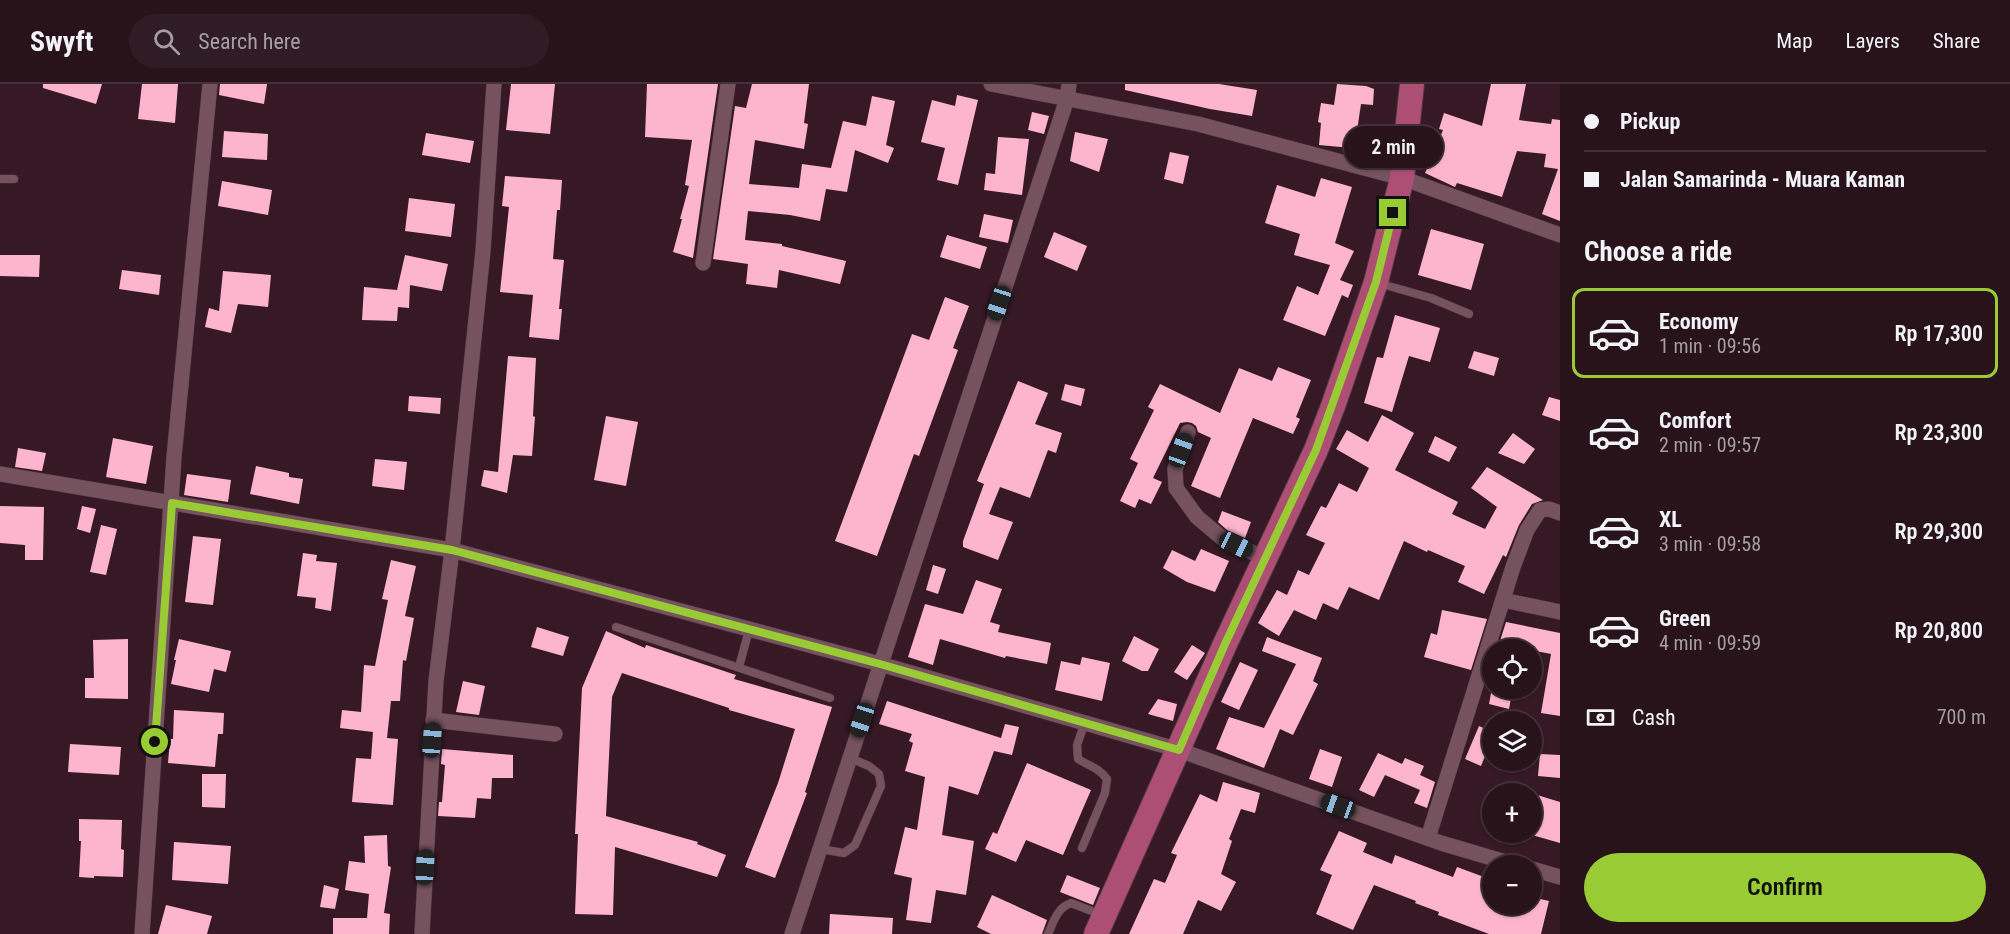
<!DOCTYPE html>
<meta charset="utf-8">
<style>
:root{--surface:#28131b;--page:#301c24;--text:#f1f3f6;--muted:#a59ea3;--line:#44323a;--accent:#99cb35}
body{margin:0;font-family:"Roboto Condensed",sans-serif;background:var(--page);color:var(--text);height:100vh;display:flex;flex-direction:column;font-size:22px;white-space:nowrap}
*{box-sizing:border-box;margin:0}
p{font-size:20px;color:var(--muted)}
.icon{flex:none;width:33px;height:33px;fill:none;stroke:currentColor;stroke-width:2;stroke-linecap:round;stroke-linejoin:round}
.map{position:relative;flex:1;overflow:hidden}
.panel{display:flex;flex-direction:column;background:var(--surface);width:450px}
.panel>*{flex:none}
.guide{display:grid;align-content:center;height:132px;padding:0 24px;background:var(--surface)}
.tools{position:absolute;left:1482px;top:555px;display:grid;gap:12px}
.tools a{display:grid;place-items:center;width:60px;height:60px;border-radius:50%;background:var(--surface);box-shadow:0 2px 4px #0004,0 0 0 2px var(--line);font-size:30px}
.end{position:absolute;width:27px;height:27px;margin:-14px;border:8px solid #99cb35;background:#111;box-shadow:0 0 0 3px #111}
.from{border-radius:50%}
.bubble{position:absolute;height:42px;border-radius:21px;background:var(--surface);box-shadow:0 2px 4px #0004,0 0 0 2px var(--line);font-size:20px;font-weight:600;line-height:42px;text-align:center}
.car{position:absolute;width:18px;height:36px;margin:-18px -9px;border-radius:8px;box-shadow:0 0 4px 2px #0007;background:linear-gradient(#222 24%,#8ab4d8 0 40%,#222 0 76%,#8ab4d8 0 86%,#222 0)}
.guide b{display:flex;align-items:center;gap:21px;height:57px;font-size:22px}
.guide b+b{border-top:2px solid var(--line)}
.guide i{width:15px;height:15px;background:var(--text)}
ul{padding:0;list-style:none}
li{display:flex;align-items:center;gap:18px;height:90px;margin:0 12px 9px;padding:0 12px;border:3px solid transparent;border-radius:12px}
li div{flex:1}
li b{display:block;font-size:22px}
li em{font-style:normal;font-weight:600}
li.active{border-color:var(--accent)}
li>.icon{width:54px;height:54px;stroke-width:1.5}
h2{padding:0 24px;font-size:27px;line-height:72px}
.pay{display:flex;align-items:center;gap:15px;height:66px;padding:0 24px;font-size:22px}
.pay p{margin-inline-start:auto}
.button{display:flex;gap:12px;margin-top:auto;padding:12px 24px}
.button a{flex:1;height:69px;border-radius:36px;background:var(--accent);color:#111;font-size:24px;font-weight:600;line-height:69px;text-align:center}
header{display:flex;align-items:center;gap:36px;box-sizing:border-box;height:84px;padding:0 30px;background:var(--surface);border-bottom:2px solid var(--line)}
header strong{font-size:28px}
nav{display:flex;gap:33px;margin-inline-start:auto;font-size:21px}
.search{width:420px;height:54px;background:var(--page);display:flex;align-items:center;gap:15px;box-sizing:border-box;padding:0 21px;border-radius:33px;color:var(--muted);font-size:22px}
main{display:flex;flex:1;min-height:0}
.map>svg:first-child{display:block}
</style>
<header>
<strong>Swyft</strong>
<div class="search"><svg class="icon" aria-label="search" viewBox="0 0 24 24"><circle cx="10" cy="10" r="6"/><path d="M15 15l6 6"/></svg>Search here</div>
<nav><a>Map</a><a>Layers</a><a>Share</a></nav>
</header>
<main>
<div class="map">
<svg width="1560" height="850" viewBox="0 0 1560 850">
<rect width="100%" height="100%" fill="#361924"/>
<g fill="#fdb5cd">
<polygon points="43,0 102,0 96,20 43,4"/>
<polygon points="142,0 178,0 175,39 138,35"/>
<polygon points="220,0 267,0 264,20 219,11"/>
<polygon points="511,0 555,0 550,50 506,46"/>
<polygon points="647,0 718,0 693,174 673,168 682,135 680,135 689,102 685,101 692,56 645,53"/>
<polygon points="752,0 809,0 804,39 808,40 804,65 755,56 749,100 799,104 802,80 831,84 843,37 866,42 872,12 895,17 886,61 894,64 888,79 855,66 847,108 826,105 820,137 790,131 748,127 745,156 782,160 782,162 846,177 840,200 779,186 777,204 746,200 748,180 713,175 735,22 746,24"/>
<polygon points="1125,0 1219,0 1257,6 1252,32 1210,25 1125,6"/>
<polygon points="1337,0 1366,2 1374,5 1373,21 1361,20 1357,47 1384,54 1380,72 1362,68 1363,65 1319,61 1321,39 1318,38 1321,19 1334,21"/>
<polygon points="1491,0 1526,0 1519,36 1551,40 1552,35 1560,36 1560,137 1542,130 1558,85 1544,83 1546,70 1517,67 1502,113 1457,99 1455,103 1425,89 1443,46 1439,45 1444,29 1482,42"/>
<polygon points="957,11 978,16 958,101 937,96 945,64 921,58 932,16 955,22"/>
<polygon points="1032,28 1049,32 1044,50 1028,46"/>
<polygon points="224,47 268,50 267,76 222,73"/>
<polygon points="1075,48 1108,55 1099,88 1070,77"/>
<polygon points="426,49 474,57 470,79 422,71"/>
<polygon points="998,53 1029,55 1022,111 984,106 986,89 995,90"/>
<polygon points="1170,68 1189,72 1183,100 1164,95"/>
<polygon points="505,92 562,96 560,126 557,126 553,175 564,176 559,225 562,225 559,256 529,253 533,211 500,208 509,123 502,122"/>
<polygon points="1321,94 1352,103 1335,159 1354,167 1340,196 1353,201 1348,214 1342,211 1325,252 1283,236 1297,202 1318,211 1330,181 1294,171 1300,150 1265,139 1277,101 1315,113"/>
<polygon points="222,97 272,106 268,131 218,122"/>
<polygon points="409,114 455,120 451,153 405,147"/>
<polygon points="984,130 1013,136 1008,159 979,153"/>
<polygon points="1431,145 1484,160 1471,206 1418,191"/>
<polygon points="1054,148 1087,162 1077,187 1044,173"/>
<polygon points="947,151 987,163 980,185 940,173"/>
<polygon points="0,171 40,171 39,193 0,192"/>
<polygon points="405,171 448,180 442,207 410,201 409,224 398,223 397,237 362,236 364,203 397,206"/>
<polygon points="122,186 161,191 159,211 119,205"/>
<polygon points="223,187 271,191 268,223 238,220 231,249 205,243 209,224 219,227"/>
<polygon points="945,213 969,222 953,264 958,266 919,372 914,370 877,472 835,457 912,250 929,256"/>
<polygon points="1395,231 1440,244 1430,278 1409,272 1392,328 1364,319 1377,273 1383,274"/>
<polygon points="1474,267 1499,274 1494,292 1468,284"/>
<polygon points="508,272 536,274 533,332 535,333 532,372 513,371 507,409 481,402 484,386 498,388"/>
<polygon points="1278,283 1311,296 1296,333 1300,335 1293,350 1253,334 1220,414 1191,402 1211,354 1198,348 1196,342 1192,339 1187,338 1180,339 1153,394 1162,398 1151,420 1139,415 1135,424 1120,417 1138,379 1130,375 1154,326 1148,323 1160,300 1220,329 1239,284 1272,297"/>
<polygon points="1018,297 1048,309 1035,340 1062,349 1056,369 1048,366 1030,414 1000,403 989,430 1013,438 998,476 963,463 963,457 984,400 977,397"/>
<polygon points="1065,300 1085,305 1081,322 1061,316"/>
<polygon points="409,312 441,314 440,330 408,327"/>
<polygon points="1549,313 1560,316 1560,337 1542,331"/>
<polygon points="1382,331 1414,349 1395,386 1458,418 1452,430 1485,445 1497,423 1471,404 1487,383 1543,416 1532,420 1519,441 1506,473 1503,471 1484,510 1458,498 1465,482 1428,466 1427,468 1404,457 1379,516 1349,503 1338,526 1323,519 1316,536 1294,526 1279,552 1258,539 1277,506 1287,511 1298,486 1309,491 1325,459 1306,451 1321,422 1326,424 1339,399 1357,408 1369,384 1336,365 1347,346 1368,358"/>
<polygon points="606,332 638,338 626,402 594,396"/>
<polygon points="1513,349 1535,365 1524,380 1498,369"/>
<polygon points="1435,352 1457,363 1449,378 1428,368"/>
<polygon points="113,354 153,362 146,400 106,393"/>
<polygon points="18,364 46,369 42,387 15,383"/>
<polygon points="375,375 407,378 404,406 372,402"/>
<polygon points="256,382 289,389 289,393 303,395 299,420 250,410"/>
<polygon points="187,390 231,396 228,418 184,411"/>
<polygon points="0,422 44,423 43,476 25,476 25,461 0,459"/>
<polygon points="82,422 96,425 90,449 77,445"/>
<polygon points="1222,427 1251,438 1245,454 1227,446 1218,438"/>
<polygon points="101,441 117,445 106,491 90,488"/>
<polygon points="193,452 221,455 213,521 185,518"/>
<polygon points="1201,465 1229,477 1215,508 1187,498 1163,484 1172,466 1195,477"/>
<polygon points="303,469 317,471 316,477 337,479 331,527 315,524 316,514 297,512"/>
<polygon points="391,476 416,482 405,532 414,534 406,577 403,576 400,617 391,617 387,654 398,655 393,721 352,718 356,674 371,675 373,648 340,644 342,626 361,628 364,581 375,582 388,516 382,515"/>
<polygon points="933,481 946,485 938,510 926,506"/>
<polygon points="976,496 1002,505 990,538 1000,541 998,548 1051,559 1047,580 1006,572 1005,574 940,555 933,581 908,573 925,520 963,530"/>
<polygon points="1442,526 1487,535 1471,586 1424,573 1431,549 1437,551"/>
<polygon points="1506,538 1560,549 1560,632 1541,629 1551,570 1499,560"/>
<polygon points="537,543 569,553 563,572 531,563"/>
<polygon points="606,547 645,564 646,561 736,591 734,595 832,623 805,708 807,709 775,794 745,783 778,699 795,645 729,626 729,624 622,589 612,613 606,732 698,758 697,760 726,771 717,793 615,763 613,831 575,830 578,750 575,750 582,604"/>
<polygon points="1134,552 1159,565 1148,587 1142,587 1122,577"/>
<polygon points="1267,553 1322,574 1313,597 1318,600 1293,651 1280,645 1264,684 1216,665 1229,633 1264,644 1296,580 1262,567"/>
<polygon points="128,555 128,615 85,614 85,594 94,594 93,556"/>
<polygon points="179,555 231,567 226,588 214,585 209,608 171,600 176,576 174,576"/>
<polygon points="1192,561 1205,569 1187,596 1174,588"/>
<polygon points="1082,573 1110,579 1102,617 1055,606 1061,577 1080,581"/>
<polygon points="1240,578 1258,586 1239,626 1221,618"/>
<polygon points="463,597 485,602 479,631 456,628"/>
<polygon points="1492,604 1513,604 1509,625 1489,620"/>
<polygon points="1158,615 1177,620 1173,637 1148,630"/>
<polygon points="887,617 1001,654 1005,640 1019,643 1012,671 994,667 978,711 949,702 942,751 974,757 966,811 936,806 931,839 906,836 912,794 894,790 905,743 917,746 925,693 905,687 913,659 909,657 912,650 879,640"/>
<polygon points="174,626 224,629 223,650 218,650 215,683 168,679 170,655 173,655"/>
<polygon points="1479,642 1492,648 1492,655 1481,682 1465,675"/>
<polygon points="70,660 121,663 119,691 68,688"/>
<polygon points="442,665 513,671 513,694 492,694 491,715 477,714 475,734 438,732 439,718 442,718 445,681 441,680"/>
<polygon points="1320,665 1342,673 1332,703 1309,695"/>
<polygon points="1378,669 1402,680 1405,674 1424,682 1420,691 1435,698 1427,724 1414,719 1420,706 1385,691 1374,713 1359,706"/>
<polygon points="1540,670 1560,671 1560,694 1538,692"/>
<polygon points="1027,679 1091,706 1063,771 1026,756 1016,778 985,765 993,748 997,750"/>
<polygon points="202,690 226,690 225,724 202,723"/>
<polygon points="1223,698 1260,709 1255,729 1241,725 1229,755 1232,757 1221,790 1236,798 1221,827 1198,816 1183,850 1129,850 1154,795 1165,799 1177,771 1171,769 1200,710 1217,718"/>
<polygon points="1537,711 1560,718 1560,759 1532,751 1532,712"/>
<polygon points="79,735 122,736 121,765 124,766 123,793 94,792 94,794 79,793 81,757 79,757"/>
<polygon points="1339,747 1367,759 1363,768 1392,780 1395,771 1453,793 1457,783 1484,793 1483,796 1492,800 1492,820 1525,830 1527,820 1532,820 1532,813 1549,817 1541,850 1489,850 1438,831 1439,828 1415,819 1416,817 1374,801 1353,846 1316,830 1332,791 1320,786"/>
<polygon points="387,751 388,782 391,783 384,829 390,830 389,850 333,850 333,834 367,834 369,810 345,806 349,777 365,779 364,752"/>
<polygon points="174,758 231,762 228,800 172,796"/>
<polygon points="1067,791 1100,804 1093,821 1060,808"/>
<polygon points="324,801 339,805 335,825 320,823"/>
<polygon points="992,811 1047,836 1042,850 991,850 977,843"/>
<polygon points="166,821 212,832 207,850 158,850"/>
<polygon points="830,830 893,834 892,850 829,850"/>
</g>
<g fill="none" stroke-linecap="round" stroke-linejoin="round">
<g stroke="#4d353e" stroke-width="9">
<g id="lane">
<polyline points="0,95 14,95"/>
<polyline points="1378,199 1431,214 1469,230"/>
<polyline points="616,543 830,614"/>
<polyline points="739,583 749,546"/>
<path d="M 1082,764 L 1105,709 L 1107,695 C 1099,684 1089,682 1078,675 L 1077,661 L 1085,638"/>
<polyline points="820,765 844,769 855,761 881,702 879,690 869,682 850,674"/>
<path d="M 1048,850 C 1054,837 1057,824 1071,819 L 1102,831"/>
</g>
</g>
<g stroke="#4d353e" stroke-width="16">
<g id="street">
<polyline points="991,0 1198,40 1402,94 1560,151"/>
<polyline points="703,179 728,0"/>
<polyline points="1188,348 1175,385 1176,404 1197,433 1222,454 1266,475"/>
<polyline points="0,390 452,466 880,580 1179,666 1441,759 1519,782"/>
<polyline points="1503,516 1560,528"/>
<polyline points="433,636 555,650"/>
<polyline points="1428,754 1513,483 1527,446 1540,426 1549,425 1560,429"/>
<polyline points="1532,785 1560,793"/>
<polyline points="142,850 174,373 210,0"/>
<polyline points="422,850 436,597 452,466 483,167 494,0"/>
<polyline points="792,850 1067,15 1069,0"/>
</g>
</g>
<g stroke="#4d353e" stroke-width="26">
<polyline id="primary" points="1096,850 1225,560 1316,366 1333,322 1376,198 1402,94 1412,0"/>
</g>
<use href="#lane" stroke="#75525e" stroke-width="8"/>
<use href="#street" stroke="#75525e" stroke-width="15"/>
<use href="#primary" stroke="#ad4e75" stroke-width="24"/>
</g>
<g fill="none" stroke-linecap="round" stroke-linejoin="round">
<polyline stroke="#99cb35" stroke-width="8" points="155,658 172,419 452,466 880,580 1179,666 1225,560 1316,366 1376,198 1393,129"/>
</g>
</svg>
<div class="tools">
<a><svg class="icon" aria-label="locate" viewBox="0 0 24 24"><circle cx="12" cy="12" r="6"/><path d="M12 2v4M12 18v4M2 12h4M18 12h4"/></svg></a>
<a><svg class="icon" aria-label="layers" viewBox="0 0 24 24"><path d="M12 4l9 5-9 5-9-5zM3 14l9 5 9-5"/></svg></a>
<a>+</a>
<a>−</a>
</div>
<i class="end from" style="left:155px;top:658px"></i>
<i class="end" style="left:1393px;top:129px"></i>
<div class="bubble" style="left:1344px;top:42px;width:99px">2 min</div>
<i class="car" style="left:999px;top:219px;rotate:198deg"></i>
<i class="car" style="left:1181px;top:366px;rotate:20deg"></i>
<i class="car" style="left:1236px;top:461px;rotate:116deg"></i>
<i class="car" style="left:862px;top:636px;rotate:198deg"></i>
<i class="car" style="left:432px;top:656px;rotate:4deg"></i>
<i class="car" style="left:1338px;top:722px;rotate:290deg"></i>
<i class="car" style="left:425px;top:783px;rotate:3deg"></i>
</div>
<section class="panel">
<div class="guide">
<b><i class="from"></i>Pickup</b>
<b><i></i>Jalan Samarinda - Muara Kaman</b>
</div>
<h2>Choose a ride</h2>
<ul>
<li class="active"><svg class="icon" aria-label="car" viewBox="0 0 24 24"><path d="M5 17H2v-5l4-1 3-4h7l3 4 3 1v5h-3M9 17h6M6 11h13"/><circle cx="7" cy="17" r="2"/><circle cx="17" cy="17" r="2"/></svg><div><b>Economy</b><p>1 min · 09:56</p></div><em>Rp 17,300</em></li>
<li><svg class="icon" aria-label="car" viewBox="0 0 24 24"><path d="M5 17H2v-5l4-1 3-4h7l3 4 3 1v5h-3M9 17h6M6 11h13"/><circle cx="7" cy="17" r="2"/><circle cx="17" cy="17" r="2"/></svg><div><b>Comfort</b><p>2 min · 09:57</p></div><em>Rp 23,300</em></li>
<li><svg class="icon" aria-label="car" viewBox="0 0 24 24"><path d="M5 17H2v-5l4-1 3-4h7l3 4 3 1v5h-3M9 17h6M6 11h13"/><circle cx="7" cy="17" r="2"/><circle cx="17" cy="17" r="2"/></svg><div><b>XL</b><p>3 min · 09:58</p></div><em>Rp 29,300</em></li>
<li><svg class="icon" aria-label="car" viewBox="0 0 24 24"><path d="M5 17H2v-5l4-1 3-4h7l3 4 3 1v5h-3M9 17h6M6 11h13"/><circle cx="7" cy="17" r="2"/><circle cx="17" cy="17" r="2"/></svg><div><b>Green</b><p>4 min · 09:59</p></div><em>Rp 20,800</em></li>
</ul>
<div class="pay"><svg class="icon" aria-label="cash" viewBox="0 0 24 24"><path d="M3 7h18v10H3z"/><circle cx="12" cy="12" r="2"/></svg>Cash<p>700 m</p></div>
<div class="button"><a>Confirm</a></div>
</section>
</main>
